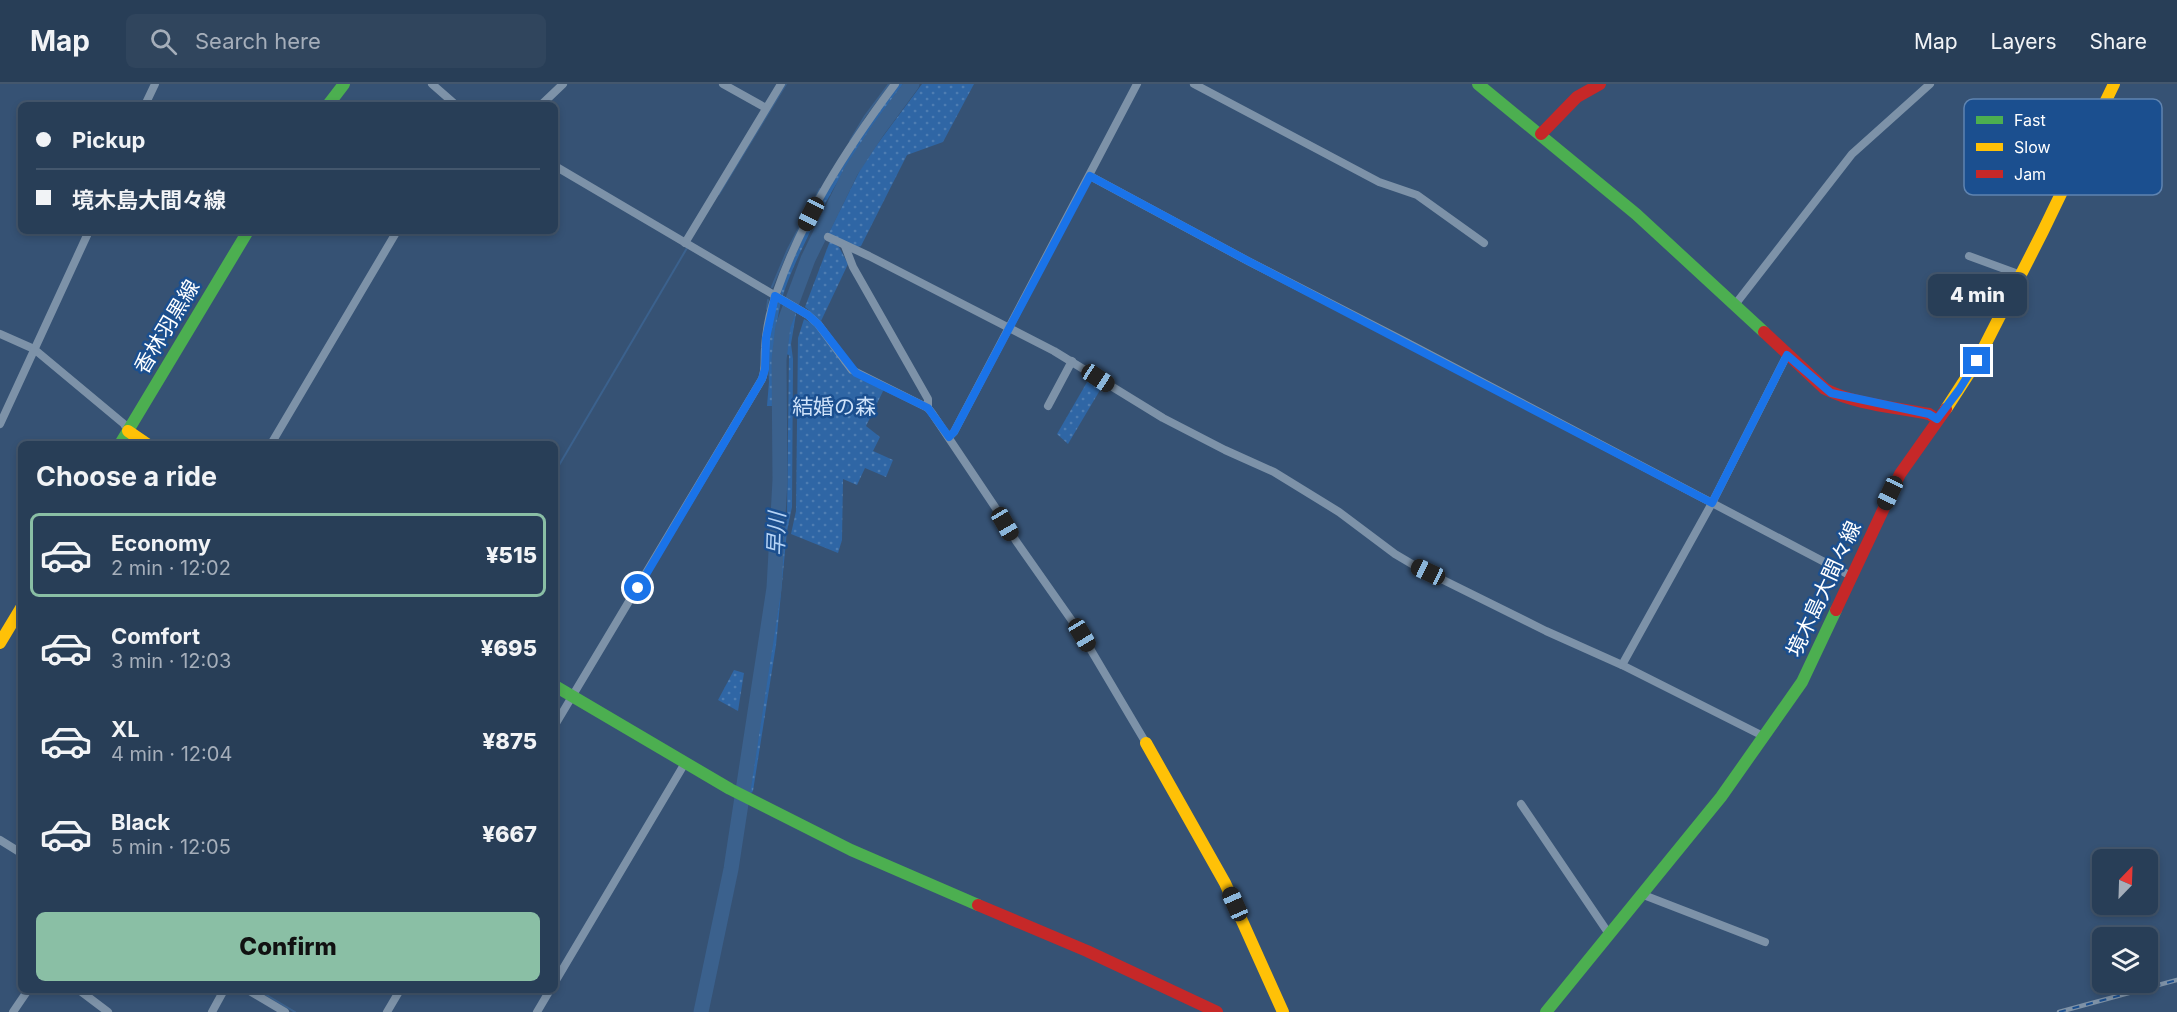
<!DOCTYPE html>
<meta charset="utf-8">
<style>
:root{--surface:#283e57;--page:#30455d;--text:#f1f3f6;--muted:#a5aeba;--line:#44576d;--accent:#8abfa5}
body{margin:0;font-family:Inter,"Noto Sans JP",sans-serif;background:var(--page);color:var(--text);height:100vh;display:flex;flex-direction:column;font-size:22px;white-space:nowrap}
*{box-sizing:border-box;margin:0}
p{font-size:20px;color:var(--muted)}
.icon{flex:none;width:33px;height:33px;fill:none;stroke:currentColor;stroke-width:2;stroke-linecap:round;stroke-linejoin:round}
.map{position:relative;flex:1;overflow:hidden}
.panel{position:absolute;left:18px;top:357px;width:540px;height:552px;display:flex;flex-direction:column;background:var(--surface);border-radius:9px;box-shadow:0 3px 9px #0003,0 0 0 2px var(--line)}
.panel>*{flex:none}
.hud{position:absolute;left:18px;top:18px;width:540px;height:132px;border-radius:9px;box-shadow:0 3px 9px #0003,0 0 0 2px var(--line);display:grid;align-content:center;height:132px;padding:0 18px;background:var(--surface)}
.needle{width:39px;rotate:23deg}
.tools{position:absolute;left:2092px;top:765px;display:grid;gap:12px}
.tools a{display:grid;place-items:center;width:66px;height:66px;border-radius:9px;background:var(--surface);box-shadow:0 3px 9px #0003,0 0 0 2px var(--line);font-size:30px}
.end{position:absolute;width:27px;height:27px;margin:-14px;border:8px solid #1a73e8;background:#fff;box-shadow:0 0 0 3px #fff}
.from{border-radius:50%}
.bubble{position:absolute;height:42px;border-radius:9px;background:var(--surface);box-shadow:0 3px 9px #0003,0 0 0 2px var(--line);font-size:20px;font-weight:800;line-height:42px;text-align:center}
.car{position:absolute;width:18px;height:36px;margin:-18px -9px;border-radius:8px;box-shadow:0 0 4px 2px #0007;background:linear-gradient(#222 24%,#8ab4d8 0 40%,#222 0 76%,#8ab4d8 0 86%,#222 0)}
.hud b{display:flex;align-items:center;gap:21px;height:57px;font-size:22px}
.hud b+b{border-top:2px solid var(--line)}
.hud i{width:15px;height:15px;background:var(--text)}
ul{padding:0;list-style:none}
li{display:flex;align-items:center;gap:18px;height:84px;margin:0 12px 9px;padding:0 6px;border:3px solid transparent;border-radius:9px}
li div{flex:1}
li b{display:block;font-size:22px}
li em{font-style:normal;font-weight:800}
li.current{border-color:var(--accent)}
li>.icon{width:54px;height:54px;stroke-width:1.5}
h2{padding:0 18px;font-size:27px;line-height:72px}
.action{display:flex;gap:12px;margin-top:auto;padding:12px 18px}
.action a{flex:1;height:69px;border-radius:9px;background:var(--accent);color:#111;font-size:24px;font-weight:800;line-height:69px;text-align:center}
header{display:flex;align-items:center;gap:36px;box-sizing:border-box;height:84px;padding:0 30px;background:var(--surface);border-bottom:2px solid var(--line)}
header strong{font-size:28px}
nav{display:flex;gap:33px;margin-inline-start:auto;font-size:21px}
.search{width:420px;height:54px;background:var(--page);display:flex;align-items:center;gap:15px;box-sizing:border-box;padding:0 21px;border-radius:9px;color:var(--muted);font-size:22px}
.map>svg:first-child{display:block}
</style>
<header>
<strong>Map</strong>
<div class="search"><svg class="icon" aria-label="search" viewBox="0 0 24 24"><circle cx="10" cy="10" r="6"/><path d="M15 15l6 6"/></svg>Search here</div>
<nav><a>Map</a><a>Layers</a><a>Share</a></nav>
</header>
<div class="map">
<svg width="2177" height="928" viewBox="0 0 2177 928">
<defs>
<pattern id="green-dots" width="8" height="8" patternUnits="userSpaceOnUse" patternTransform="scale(1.5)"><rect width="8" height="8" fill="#2f66a5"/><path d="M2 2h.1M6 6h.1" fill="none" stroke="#4e7db2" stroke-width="1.8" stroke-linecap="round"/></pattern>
</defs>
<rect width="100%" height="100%" fill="#365274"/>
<g fill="url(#green-dots)">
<path d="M 898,0 L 903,0 C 864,53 827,110 799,171 C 791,189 783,207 779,227 C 773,259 772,290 772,322 L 767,322 L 769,298 L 767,262 L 775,220 L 779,219 L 782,212 L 780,206 L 815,127 L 873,34 Z"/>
<polygon points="922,0 974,0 943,58 907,71 861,162 858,163 828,150 864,78"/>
<polygon points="830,157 839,163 848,180 821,237 805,223"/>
<polygon points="794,228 796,230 791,260 793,275 792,423 787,447 776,561 753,707 751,709 749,709 771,561 781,486 783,454 787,434 789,271 786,270 789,244"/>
<polygon points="804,235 813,240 852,290 884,305 866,342 880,353 873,367 893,376 886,393 865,384 857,401 843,395 842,456 838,469 791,450 796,427 798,254"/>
<polygon points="1090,293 1103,301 1068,360 1057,350"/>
<polygon points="734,586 744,589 738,627 718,616"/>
</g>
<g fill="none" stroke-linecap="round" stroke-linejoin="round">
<g stroke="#3b618d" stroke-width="2">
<polyline points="850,57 865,32 889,0"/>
<polyline points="719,110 786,0"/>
<polyline points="772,203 788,165 820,105"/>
<polyline points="767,225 768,216"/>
<polyline points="555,388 687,164"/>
<polyline points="258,906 295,928"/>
</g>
<polyline stroke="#3b618d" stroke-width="15" points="701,928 731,785 774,504 780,396 779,276 783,242 808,175 851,87 878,46 912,0"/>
<g stroke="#7d92a8" stroke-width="8">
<polyline points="432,0 456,21"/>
<polyline points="723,0 766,24"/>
<polyline points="1194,0 1379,98 1417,111 1484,159"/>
<polyline points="145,21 155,0"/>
<polyline points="541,21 563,0"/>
<polyline points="555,82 808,231 818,240 852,286 928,324 932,329 995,423 1016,457 1082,551 1146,659"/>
<polyline points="1090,92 1248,177 1406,258 1851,492"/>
<polyline points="828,153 869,172 1054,267 1163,334 1225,366 1274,388 1339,428 1395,470 1417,483 1546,547 1622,581 1765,653"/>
<polyline points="685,159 781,0"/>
<polyline points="845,162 853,183 928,315 928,324"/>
<polyline points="1969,172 2021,191"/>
<polyline points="1734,222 1852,70 1930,0"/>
<polyline points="0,250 34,265 124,340 128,347"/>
<polyline points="1048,322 1072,277"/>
<polyline points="0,340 89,147"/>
<polyline points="949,353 954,348 1137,0"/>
<polyline points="271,360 397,147"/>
<polyline points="1622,581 1712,419 1787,271"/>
<path d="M 555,641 L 762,295 C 766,285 764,275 765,264 C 766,246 770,227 776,210 C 802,134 847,64 895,0"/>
<polyline points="1521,720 1609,850"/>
<polyline points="0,756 21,769"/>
<polyline points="1641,810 1765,858"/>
<polyline points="555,898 685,679"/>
<polyline points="79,906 108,928"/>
<polyline points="248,906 285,928"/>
<polyline points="13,928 28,906"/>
<polyline points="212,928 224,906"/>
<polyline points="387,928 400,906"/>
<polyline points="537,928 550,906"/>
</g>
<g stroke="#4caf50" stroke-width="12">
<polyline points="1478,0 1636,130 1764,248"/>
<polyline points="328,21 344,0"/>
<polyline points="120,360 248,147"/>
<polyline points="555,602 730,705 851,766 978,821"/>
<polyline points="1546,928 1721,713 1802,598 1836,526"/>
</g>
<g stroke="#ffc107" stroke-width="12">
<polyline points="1946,325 1977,277 2043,147 2114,0"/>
<polyline points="128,347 147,360"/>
<polyline points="0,559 21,524"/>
<polyline points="1146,659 1225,799 1283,928"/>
</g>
<g stroke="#c62828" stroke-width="12">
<polyline points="1541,50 1577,13 1600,0"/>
<path d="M 1764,248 L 1825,305 C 1857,321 1894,323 1929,330 L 1937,335"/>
<polyline points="1836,526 1900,390 1946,325"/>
<polyline points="978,821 1087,867 1217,928"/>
</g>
<g stroke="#7e92a7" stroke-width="4.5">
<polyline id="rail" points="2059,928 2177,896"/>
</g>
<use href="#rail" stroke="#1b4f8f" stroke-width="2" stroke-dasharray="7" stroke-linecap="butt"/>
</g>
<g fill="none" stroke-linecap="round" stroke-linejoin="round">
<polyline stroke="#1a73e8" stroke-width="8" points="638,504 762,295 765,285 766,254 775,212 808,231 818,240 856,289 928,324 949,353 954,348 1090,92 1248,177 1712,419 1787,271 1831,309 1929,330 1937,335 1959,306 1977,277"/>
</g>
<g text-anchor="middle" stroke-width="5" stroke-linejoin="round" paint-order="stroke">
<g font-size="21" fill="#fff" stroke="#1b4f8f">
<text transform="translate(167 243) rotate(-59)" y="7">香林羽黒線</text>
<text transform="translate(1824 505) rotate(-65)" y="7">境木島大間々線</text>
</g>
<g font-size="21" fill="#cfe3fa" stroke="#1b4f8f">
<text x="834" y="330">結婚の森</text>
</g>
<g font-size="22" font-style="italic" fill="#b5d3f5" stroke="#1b4f8f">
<text transform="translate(776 450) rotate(-88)" y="8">早川</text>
</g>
</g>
<rect x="1964" y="15" width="198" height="96" rx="9" fill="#1b4f8f" stroke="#5f84b1" stroke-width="1.5"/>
<rect x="1976" y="32" width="27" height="8" fill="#4caf50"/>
<rect x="1976" y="59" width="27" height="8" fill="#ffc107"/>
<rect x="1976" y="86" width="27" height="8" fill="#c62828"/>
<g font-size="16" fill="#fff">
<text x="2014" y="42">Fast</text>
<text x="2014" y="69">Slow</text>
<text x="2014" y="96">Jam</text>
</g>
</svg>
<div class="tools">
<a><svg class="needle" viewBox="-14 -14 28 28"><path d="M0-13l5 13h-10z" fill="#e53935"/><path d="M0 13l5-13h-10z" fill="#a5aeba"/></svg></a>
<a><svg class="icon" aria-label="layers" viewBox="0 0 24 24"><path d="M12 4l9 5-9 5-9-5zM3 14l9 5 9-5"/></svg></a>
</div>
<i class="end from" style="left:638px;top:504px"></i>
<i class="end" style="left:1977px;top:277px"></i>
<div class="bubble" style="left:1928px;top:190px;width:99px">4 min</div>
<i class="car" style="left:811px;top:130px;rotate:207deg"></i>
<i class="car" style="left:1098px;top:294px;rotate:123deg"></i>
<i class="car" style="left:1890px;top:409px;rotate:205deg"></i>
<i class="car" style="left:1005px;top:440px;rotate:150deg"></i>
<i class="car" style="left:1428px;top:488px;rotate:295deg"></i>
<i class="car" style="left:1082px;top:551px;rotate:149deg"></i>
<i class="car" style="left:1235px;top:820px;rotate:336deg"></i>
<div class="hud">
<b><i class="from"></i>Pickup</b>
<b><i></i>境木島大間々線</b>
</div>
<section class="panel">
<h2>Choose a ride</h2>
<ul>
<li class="current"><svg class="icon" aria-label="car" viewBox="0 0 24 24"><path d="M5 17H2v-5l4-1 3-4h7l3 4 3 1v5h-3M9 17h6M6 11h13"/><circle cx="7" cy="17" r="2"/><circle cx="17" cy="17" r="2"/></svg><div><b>Economy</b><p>2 min · 12:02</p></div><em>¥515</em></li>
<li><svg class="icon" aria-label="car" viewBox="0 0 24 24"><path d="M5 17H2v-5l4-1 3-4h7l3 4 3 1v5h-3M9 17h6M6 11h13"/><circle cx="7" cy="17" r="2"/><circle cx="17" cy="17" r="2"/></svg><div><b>Comfort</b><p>3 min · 12:03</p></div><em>¥695</em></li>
<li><svg class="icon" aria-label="car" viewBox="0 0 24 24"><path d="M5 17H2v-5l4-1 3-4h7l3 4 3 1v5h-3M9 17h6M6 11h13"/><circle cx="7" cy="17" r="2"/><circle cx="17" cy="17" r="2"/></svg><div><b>XL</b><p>4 min · 12:04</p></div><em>¥875</em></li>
<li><svg class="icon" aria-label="car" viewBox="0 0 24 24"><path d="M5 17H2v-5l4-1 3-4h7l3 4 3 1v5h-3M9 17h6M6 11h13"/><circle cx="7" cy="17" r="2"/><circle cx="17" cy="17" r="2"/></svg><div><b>Black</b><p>5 min · 12:05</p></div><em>¥667</em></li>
</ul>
<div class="action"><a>Confirm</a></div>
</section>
</div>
